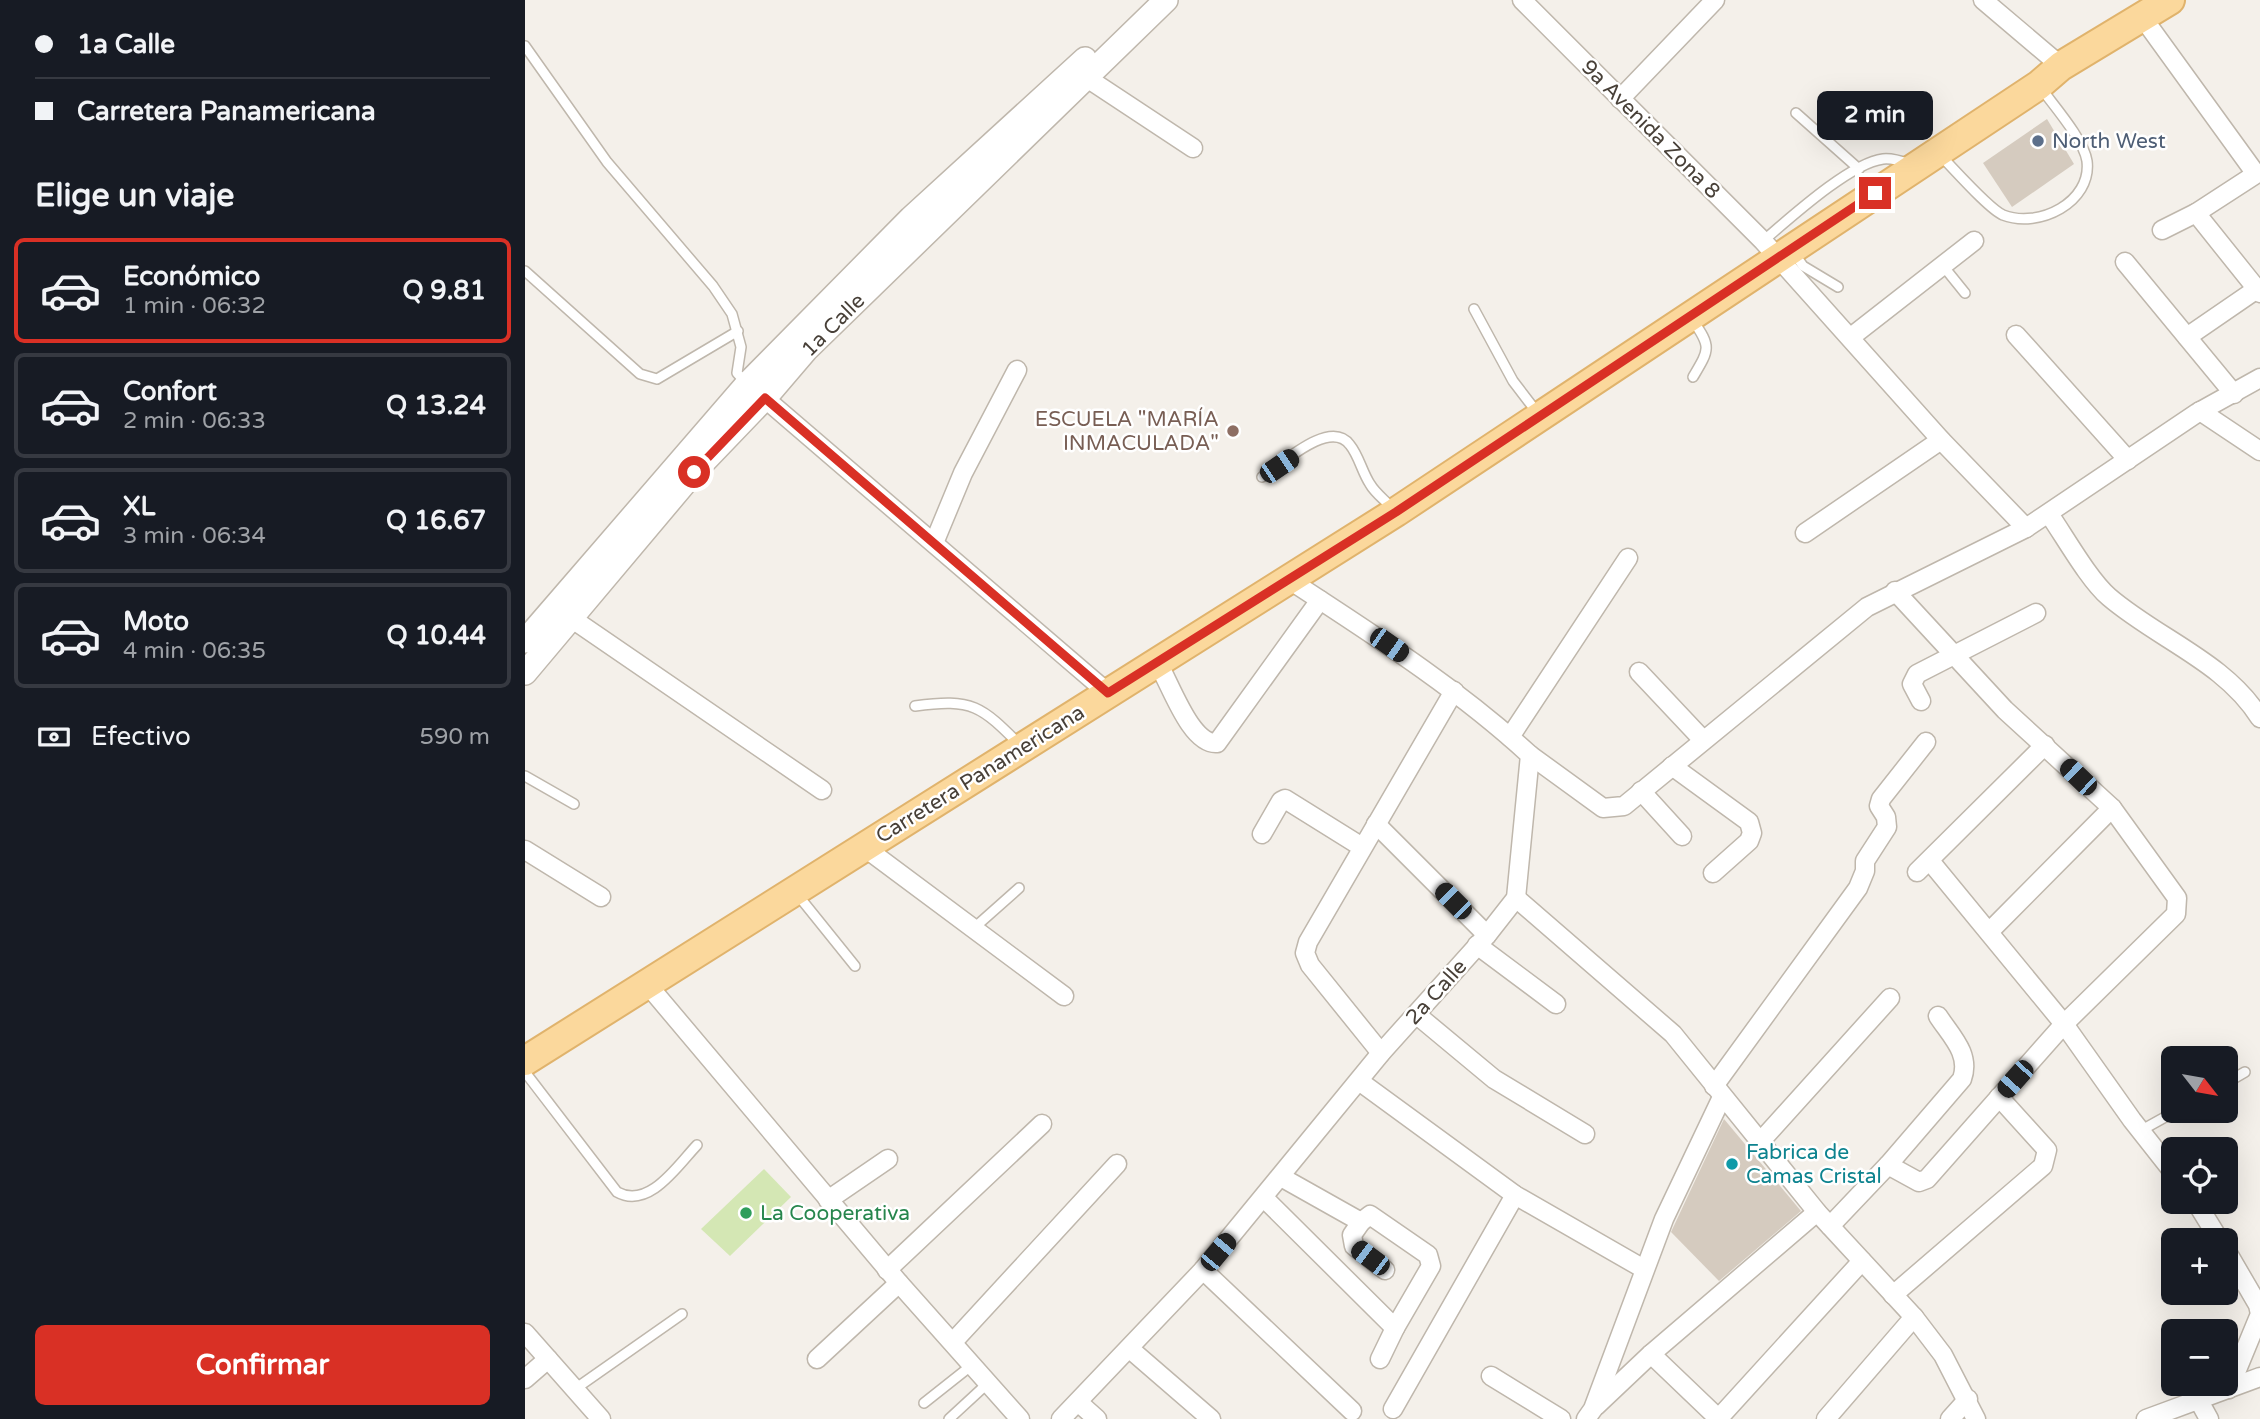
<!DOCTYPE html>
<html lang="es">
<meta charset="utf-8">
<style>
:root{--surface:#171b24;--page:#242831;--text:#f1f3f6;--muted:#9ea1a6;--line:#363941;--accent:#d93025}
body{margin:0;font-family:"Varela Round",sans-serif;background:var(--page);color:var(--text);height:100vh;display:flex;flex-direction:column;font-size:26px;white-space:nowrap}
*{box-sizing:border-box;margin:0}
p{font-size:23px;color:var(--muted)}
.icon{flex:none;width:38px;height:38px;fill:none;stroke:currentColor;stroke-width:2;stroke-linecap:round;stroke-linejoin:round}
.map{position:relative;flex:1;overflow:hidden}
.sheet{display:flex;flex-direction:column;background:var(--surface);width:525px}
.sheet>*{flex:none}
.hud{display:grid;align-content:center;height:154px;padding:0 35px;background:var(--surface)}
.needle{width:46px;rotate:121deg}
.controls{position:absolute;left:1636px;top:1046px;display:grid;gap:14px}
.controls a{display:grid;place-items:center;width:77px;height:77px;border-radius:10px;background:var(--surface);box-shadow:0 7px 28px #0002;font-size:35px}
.end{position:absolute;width:32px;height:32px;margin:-16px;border:9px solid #d93025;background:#fff;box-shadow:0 0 0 4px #fff}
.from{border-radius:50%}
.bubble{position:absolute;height:49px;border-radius:10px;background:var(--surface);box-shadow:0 7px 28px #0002;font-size:23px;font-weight:700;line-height:49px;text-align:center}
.car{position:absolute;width:21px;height:42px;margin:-21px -10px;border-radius:9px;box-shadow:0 0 5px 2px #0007;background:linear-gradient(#222 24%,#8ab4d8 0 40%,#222 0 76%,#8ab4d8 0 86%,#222 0)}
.hud b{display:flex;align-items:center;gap:24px;height:66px;font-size:26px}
.hud b+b{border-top:2px solid var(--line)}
.hud i{width:18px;height:18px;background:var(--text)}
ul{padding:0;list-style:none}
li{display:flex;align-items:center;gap:21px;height:105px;margin:0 14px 10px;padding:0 21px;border:4px solid var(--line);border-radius:10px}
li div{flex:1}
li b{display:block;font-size:26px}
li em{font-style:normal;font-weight:700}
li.active{border-color:var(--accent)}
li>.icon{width:63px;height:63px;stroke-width:1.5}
h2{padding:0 35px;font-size:32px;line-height:84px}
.pay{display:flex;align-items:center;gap:18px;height:77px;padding:0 35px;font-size:26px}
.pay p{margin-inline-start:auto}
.cta{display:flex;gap:14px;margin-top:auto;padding:14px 35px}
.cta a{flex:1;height:80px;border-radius:10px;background:var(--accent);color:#fff;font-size:28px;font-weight:700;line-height:80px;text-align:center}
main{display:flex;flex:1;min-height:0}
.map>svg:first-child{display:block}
</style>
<main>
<section class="sheet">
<div class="hud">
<b><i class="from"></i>1a Calle</b>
<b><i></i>Carretera Panamericana</b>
</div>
<h2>Elige un viaje</h2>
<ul>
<li class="active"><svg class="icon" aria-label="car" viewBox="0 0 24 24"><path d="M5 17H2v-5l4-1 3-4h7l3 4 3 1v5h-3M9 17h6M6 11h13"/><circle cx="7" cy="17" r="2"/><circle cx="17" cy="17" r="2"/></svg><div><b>Económico</b><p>1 min · 06:32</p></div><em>Q 9.81</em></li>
<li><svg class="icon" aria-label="car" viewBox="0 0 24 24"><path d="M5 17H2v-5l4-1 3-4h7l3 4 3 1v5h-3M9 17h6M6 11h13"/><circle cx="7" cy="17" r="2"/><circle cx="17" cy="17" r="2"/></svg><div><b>Confort</b><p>2 min · 06:33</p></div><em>Q 13.24</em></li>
<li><svg class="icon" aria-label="car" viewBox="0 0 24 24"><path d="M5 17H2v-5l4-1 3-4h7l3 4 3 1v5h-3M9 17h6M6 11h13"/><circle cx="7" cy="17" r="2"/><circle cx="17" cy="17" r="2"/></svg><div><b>XL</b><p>3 min · 06:34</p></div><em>Q 16.67</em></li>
<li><svg class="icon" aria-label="car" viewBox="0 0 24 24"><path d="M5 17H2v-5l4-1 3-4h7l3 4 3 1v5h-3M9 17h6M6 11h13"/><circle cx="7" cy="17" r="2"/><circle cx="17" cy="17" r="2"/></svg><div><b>Moto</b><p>4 min · 06:35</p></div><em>Q 10.44</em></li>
</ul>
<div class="pay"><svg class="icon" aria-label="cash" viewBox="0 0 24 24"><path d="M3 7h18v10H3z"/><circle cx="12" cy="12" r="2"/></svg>Efectivo<p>590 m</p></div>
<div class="cta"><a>Confirmar</a></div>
</section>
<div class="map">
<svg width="1735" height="1419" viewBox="0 0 1735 1419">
<rect width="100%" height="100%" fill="#f4f0ea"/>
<polygon fill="#d4e7b4" points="239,1169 266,1197 205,1256 176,1229"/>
<g fill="#d5cbbf">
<polygon points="1522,119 1549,164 1487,207 1458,163"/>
<polygon points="1199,1119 1276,1211 1194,1281 1146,1232"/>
</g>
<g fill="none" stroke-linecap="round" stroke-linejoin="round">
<g stroke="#bfb7ac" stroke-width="12">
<g id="service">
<polyline points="0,46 82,162 188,286 207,314 216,347 212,373 222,384"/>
<polyline points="1271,113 1334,169"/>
<path d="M 1416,156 C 1429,169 1464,209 1478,215 C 1514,229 1567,202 1562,161 C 1559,140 1529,106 1516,88"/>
<path d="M 1238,241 C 1264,219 1325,163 1358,159 C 1367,158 1376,161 1384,164"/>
<polyline points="1269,253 1278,266 1313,287"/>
<polyline points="1419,267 1440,293"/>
<polyline points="0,271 115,374 132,379 213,331"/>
<polyline points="949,309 988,381 1014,415"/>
<path d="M 1168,377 C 1184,350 1187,347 1168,321"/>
<path d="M 737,477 C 757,464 805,418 825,445 C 834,456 837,472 845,484 C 850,493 860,500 867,508"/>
<path d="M 390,706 C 448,698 456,706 496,746"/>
<polyline points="0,776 49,804"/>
<polyline points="272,894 330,966"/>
<polyline points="449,928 494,888"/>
<path d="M 0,1072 L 92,1192 C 124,1210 153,1165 172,1145"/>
<polyline points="1701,1083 1720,1072"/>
<polyline points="1615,1131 1651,1111"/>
<polyline points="50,1389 157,1314"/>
<polyline points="399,1403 447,1365"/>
<polyline points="424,1419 463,1383"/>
</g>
</g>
<g stroke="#bfb7ac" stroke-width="21">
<g id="minor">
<polyline points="997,0 1238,241 1416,440 1501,528"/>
<polyline points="1458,0 1536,66"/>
<polyline points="1618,18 1731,174 1671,213 1637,230"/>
<polyline points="562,78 668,148"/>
<polyline points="1095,99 1190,0"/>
<polyline points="1671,213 1735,293"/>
<polyline points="1600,262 1709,394"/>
<polyline points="1491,335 1603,460"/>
<polyline points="1326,337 1449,241"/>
<polyline points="1662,337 1732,289"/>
<polyline points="230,390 583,693"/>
<polyline points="1675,411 1735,451"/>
<path d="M 1524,514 C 1540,537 1564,580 1584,597 C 1633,639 1700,662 1735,718"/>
<polyline points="1280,533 1416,440"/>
<polyline points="409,543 438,473 492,370"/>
<polyline points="46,618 297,790"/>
<path d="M 632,662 C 645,682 665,745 692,743 L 795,600"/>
<polyline points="1114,672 1178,740"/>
<polyline points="1396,701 1387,684 1392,674 1511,613"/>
<polyline points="985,737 1103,558"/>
<polyline points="1005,755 1078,808 1099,806 1342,607 1501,528 1672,413 1735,378"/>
<polyline points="1147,766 1224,822 1227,833 1224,841 1188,873"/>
<polyline points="1116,791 1157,836"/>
<polyline points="851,824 962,935"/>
<polyline points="737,834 756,801 760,799 837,847"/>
<polyline points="339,847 539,996"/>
<polyline points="0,850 76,897"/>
<polyline points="1405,861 1539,1024 1607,1120 1648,1172"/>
<polyline points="1392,872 1520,745"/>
<polyline points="991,898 1148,1034 1292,1212 1389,1317 1418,1355 1451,1419"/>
<polyline points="1464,932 1587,808"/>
<polyline points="952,945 1031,1004"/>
<polyline points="122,984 374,1283 495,1419"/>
<polyline points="892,1015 969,1079 1060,1134"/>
<polyline points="856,1053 785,965 780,953 783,942 929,691"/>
<polyline points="834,1081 990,1195 1119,1269"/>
<polyline points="1189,1086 1333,888 1340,871 1340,861 1362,827 1361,817 1354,806 1356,799 1401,742"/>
<polyline points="1235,1142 1365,998"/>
<path d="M 1363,1165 L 1437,1079 C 1446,1054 1426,1036 1413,1016"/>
<polyline points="756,1177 836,1222 845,1215 903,1255 906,1266 870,1328"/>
<polyline points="739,1198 870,1328 855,1359"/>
<polyline points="303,1200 363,1159"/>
<polyline points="1671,1202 1695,1241"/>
<polyline points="836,1222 827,1235 829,1246 860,1270"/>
<polyline points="1305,1226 1363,1165 1394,1182 1402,1179 1539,1024 1651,914 1652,898 1587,808 1480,710 1370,591"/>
<polyline points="1701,1250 1733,1305 1735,1314 1704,1389"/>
<polyline points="362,1270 517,1124"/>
<polyline points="678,1270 827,1411"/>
<polyline points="1368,1295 1518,1166 1522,1150 1474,1097"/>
<polyline points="0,1333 76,1419"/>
<polyline points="428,1342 592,1164"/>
<polyline points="605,1349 686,1419"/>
<polyline points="1126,1354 1194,1419"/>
<polyline points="292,1359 374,1283"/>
<polyline points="966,1376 1036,1419"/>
<polyline points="0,1379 23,1359"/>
<polyline points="1673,1399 1684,1419"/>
<polyline points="553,1402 572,1419"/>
<polyline points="1071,1406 1126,1354 1292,1212"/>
<polyline points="868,1409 990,1195"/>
<path d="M 536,1419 L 678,1270 L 856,1053 L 962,935 L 991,898 L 1005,755 C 931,687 847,634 763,579"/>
<polyline points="1061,1419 1068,1409 1139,1219 1197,1097"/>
<polyline points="1193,1419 1337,1261"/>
<polyline points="1301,1419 1389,1317"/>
<polyline points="1425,1419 1443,1399"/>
<polyline points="1621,1419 1735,1377"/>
</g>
</g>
<g stroke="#bfb7ac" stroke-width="26">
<g id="tertiary">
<polyline points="0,641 222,384 386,218 560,59"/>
<polyline points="0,673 169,472 240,398 281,350 641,0"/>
</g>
</g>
<g stroke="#e0b36c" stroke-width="32">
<polyline id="primary" points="0,1061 871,512 1514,85 1536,66 1645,0"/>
</g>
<use href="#service" stroke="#fff" stroke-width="9"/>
<use href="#minor" stroke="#fff" stroke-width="18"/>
<use href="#tertiary" stroke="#fff" stroke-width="23"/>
<use href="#primary" stroke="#fbd89c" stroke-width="28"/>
</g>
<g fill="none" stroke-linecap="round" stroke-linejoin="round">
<polyline stroke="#d93025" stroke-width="9" points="169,472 240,398 583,693 871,512 1350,193"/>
</g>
<circle fill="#5c6f8a" stroke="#fff" stroke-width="2.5" cx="1513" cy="141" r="7"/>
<circle fill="#8d6e63" stroke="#fff" stroke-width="2.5" cx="708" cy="431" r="7"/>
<circle fill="#0f9aa8" stroke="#fff" stroke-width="2.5" cx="1207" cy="1164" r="7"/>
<circle fill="#2e9e5b" stroke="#fff" stroke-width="2.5" cx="221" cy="1213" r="7"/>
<g text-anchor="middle" stroke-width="5" stroke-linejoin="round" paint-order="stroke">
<g font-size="21" fill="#484038" stroke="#fff">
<text transform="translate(1126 129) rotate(45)" y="7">9a Avenida Zona 8</text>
<text transform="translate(308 325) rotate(-45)" y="7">1a Calle</text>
<text transform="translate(455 774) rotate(-32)" y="7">Carretera Panamericana</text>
<text transform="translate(911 992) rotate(-48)" y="7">2a Calle</text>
</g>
<g font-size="21" fill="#4e5e75" stroke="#fff" text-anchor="start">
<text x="1527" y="148">North West</text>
</g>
<g font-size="21" fill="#785e54" stroke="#fff" text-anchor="end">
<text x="694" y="426">ESCUELA "MARÍA<tspan x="694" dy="24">INMACULADA"</tspan></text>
</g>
<g font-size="21" fill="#0d838f" stroke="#fff" text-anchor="start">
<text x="1221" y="1159">Fabrica de<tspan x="1221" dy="24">Camas Cristal</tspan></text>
</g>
<g font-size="21" fill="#27864d" stroke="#fff" text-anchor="start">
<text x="235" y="1220">La Cooperativa</text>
</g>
</g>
</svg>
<div class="controls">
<a><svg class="needle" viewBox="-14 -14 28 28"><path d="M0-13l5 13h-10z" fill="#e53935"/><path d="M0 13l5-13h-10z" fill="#9ea1a6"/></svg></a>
<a><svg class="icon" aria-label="locate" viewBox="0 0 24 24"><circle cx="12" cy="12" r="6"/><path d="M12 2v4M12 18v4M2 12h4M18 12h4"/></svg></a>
<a>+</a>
<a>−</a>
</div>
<i class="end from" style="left:169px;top:472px"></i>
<i class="end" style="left:1350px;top:193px"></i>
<div class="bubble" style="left:1292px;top:91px;width:116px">2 min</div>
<i class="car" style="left:754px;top:466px;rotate:56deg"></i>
<i class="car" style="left:864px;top:645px;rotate:125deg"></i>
<i class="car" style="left:1553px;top:777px;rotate:314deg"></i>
<i class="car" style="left:928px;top:901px;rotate:315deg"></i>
<i class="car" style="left:1490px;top:1079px;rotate:222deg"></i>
<i class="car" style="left:693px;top:1252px;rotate:40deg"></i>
<i class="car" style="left:845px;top:1258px;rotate:307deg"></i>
</div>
</main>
